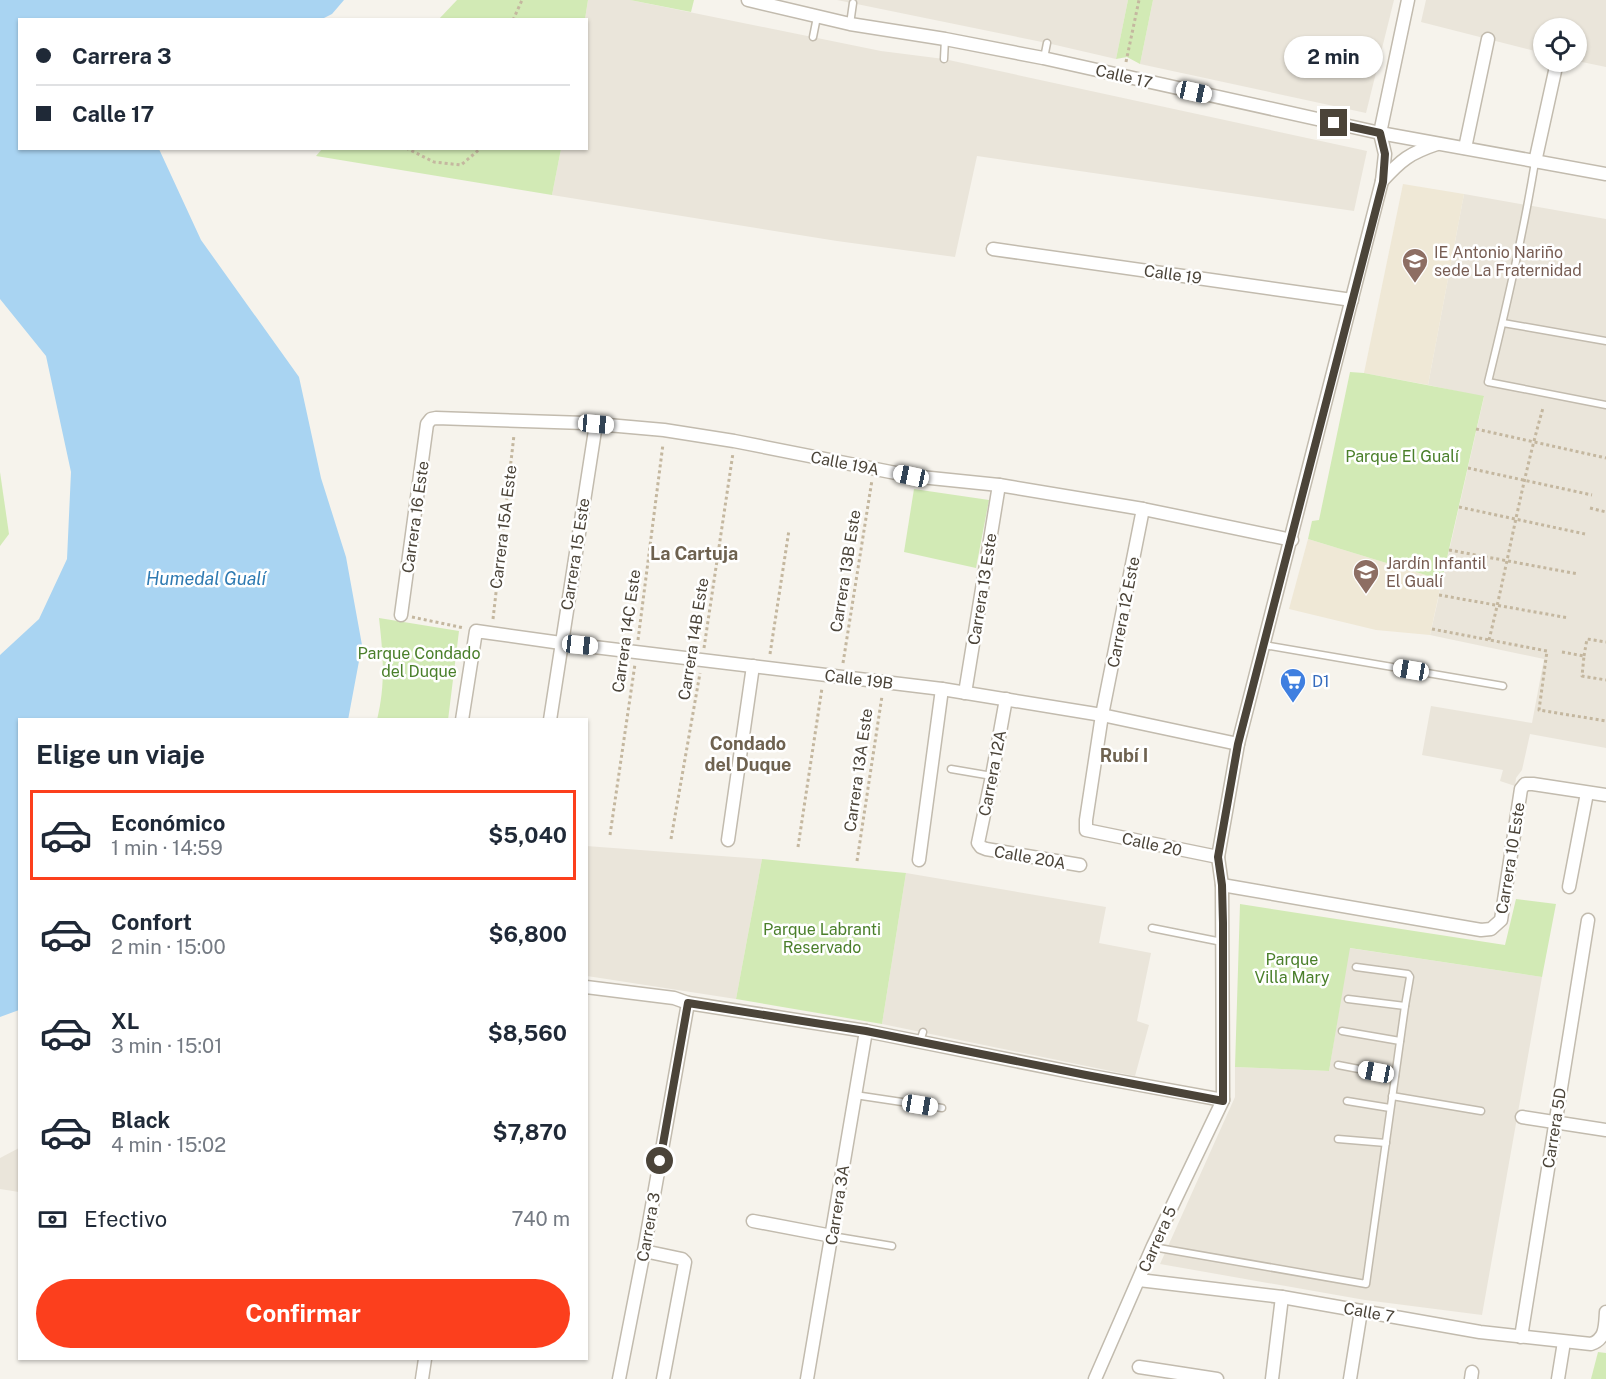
<!DOCTYPE html>
<html lang="es">
<meta charset="utf-8">
<style>
:root{--surface:#fff;--page:#f6f6f7;--text:#1f2937;--muted:#747a83;--line:#e0e1e3;--accent:#fc3f1d}
body{margin:0;font-family:"Public Sans",sans-serif;background:var(--page);color:var(--text);height:100vh;display:flex;flex-direction:column;font-size:22px;white-space:nowrap}
*{box-sizing:border-box;margin:0}
p{font-size:20px;color:var(--muted)}
.icon{flex:none;width:33px;height:33px;fill:none;stroke:currentColor;stroke-width:2;stroke-linecap:round;stroke-linejoin:round}
.map{position:relative;flex:1;overflow:hidden}
.details{position:absolute;left:18px;top:718px;width:570px;height:642px;display:flex;flex-direction:column;background:var(--surface);border-radius:0px;box-shadow:0 2px 4px #0004}
.details>*{flex:none}
.hud{position:absolute;left:18px;top:18px;width:570px;height:132px;border-radius:0px;box-shadow:0 2px 4px #0004;display:grid;align-content:center;height:132px;padding:0 18px;background:var(--surface)}
.buttons{position:absolute;left:1533px;top:18px;display:grid;gap:12px}
.buttons a{display:grid;place-items:center;width:54px;height:54px;border-radius:50%;background:var(--surface);box-shadow:0 2px 4px #0004;font-size:30px}
.end{position:absolute;width:27px;height:27px;margin:-14px;border:8px solid #4b4439;background:#fff;box-shadow:0 0 0 3px #fff}
.from{border-radius:50%}
.bubble{position:absolute;height:42px;border-radius:21px;background:var(--surface);box-shadow:0 2px 4px #0004;font-size:20px;font-weight:700;line-height:42px;text-align:center}
.car{position:absolute;width:18px;height:36px;margin:-18px -9px;border-radius:8px;box-shadow:0 0 4px 2px #0007;background:linear-gradient(#fff 24%,#345 0 40%,#fff 0 76%,#345 0 86%,#fff 0)}
.hud b{display:flex;align-items:center;gap:21px;height:57px;font-size:22px}
.hud b+b{border-top:2px solid var(--line)}
.hud i{width:15px;height:15px;background:var(--text)}
ul{padding:0;list-style:none}
li{display:flex;align-items:center;gap:18px;height:90px;margin:0 12px 9px;padding:0 6px;border:3px solid transparent;border-radius:0px}
li div{flex:1}
li b{display:block;font-size:22px}
li em{font-style:normal;font-weight:700}
li.selected{border-color:var(--accent)}
li>.icon{width:54px;height:54px;stroke-width:1.5}
h2{padding:0 18px;font-size:27px;line-height:72px}
.pay{display:flex;align-items:center;gap:15px;height:66px;padding:0 18px;font-size:22px}
.pay p{margin-inline-start:auto}
.primary-button{display:flex;gap:12px;margin-top:auto;padding:12px 18px}
.primary-button a{flex:1;height:69px;border-radius:36px;background:var(--accent);color:#fff;font-size:24px;font-weight:700;line-height:69px;text-align:center}
.map>svg:first-child{display:block}
</style>
<div class="map">
<svg width="1606" height="1379" viewBox="0 0 1606 1379">
<rect width="100%" height="100%" fill="#f6f3ec"/>
<g fill="#eae5da">
<polygon points="588,0 630,0 881,51 944,59 1367,151 1354,211 977,156 955,257 837,241 552,195 561,149 586,148 586,20 585,19"/>
<polygon points="837,0 1128,0 1116,59 1047,43"/>
<polygon points="1153,0 1394,0 1366,113 1140,64"/>
<polygon points="1426,0 1606,0 1606,67 1577,61 1576,28 1544,28 1543,53 1421,22"/>
<polygon points="1464,194 1606,219 1606,748 1530,734 1522,770 1516,778 1515,786 1500,781 1503,770 1422,755 1431,706 1532,723 1544,659 1430,635 1484,397 1428,385"/>
<polygon points="586,846 762,859 736,999 587,976"/>
<polygon points="906,873 1106,907 1099,943 1151,953 1137,1021 1149,1025 1135,1076 882,1024"/>
<polygon points="1349,948 1542,977 1482,1315 1365,1300 1160,1264 1235,1097 1235,1067 1329,1071"/>
<polygon points="19,1148 19,1192 0,1189 0,1158"/>
</g>
<g fill="#efe8d6">
<polygon points="1403,184 1464,194 1428,385 1364,373"/>
<polygon points="1308,539 1442,580 1430,635 1376,630 1289,609"/>
</g>
<g fill="#d2eab5">
<polygon points="457,0 588,0 585,19 439,19"/>
<polygon points="630,0 694,0 691,12"/>
<polygon points="1128,0 1153,0 1140,64 1127,57 1116,59"/>
<polygon points="322,149 561,148 561,149 552,195 316,156"/>
<polygon points="1350,372 1364,373 1484,396 1442,580 1308,539 1312,521 1319,520"/>
<polygon points="0,472 9,534 0,546"/>
<polygon points="914,489 989,500 976,568 904,552"/>
<path d="M 379,618 L 459,631 L 448,720 L 377,720 C 386,684 383,654 379,618 Z"/>
<polygon points="762,859 906,873 882,1024 736,999"/>
<polygon points="1516,899 1556,904 1542,977 1350,948 1329,1071 1235,1067 1240,904 1505,945"/>
<polygon points="1598,1352 1606,1353 1606,1379 1591,1379"/>
</g>
<polygon fill="#a9d4f2" points="0,0 344,0 332,14 322,19 20,20 20,148 159,149 201,240 299,377 321,478 346,557 362,645 348,720 20,720 19,1010 0,1017 0,655 39,619 67,559 71,472 46,356 0,299"/>
<g fill="none" stroke-linecap="round" stroke-linejoin="round">
<g stroke="#c2bbae" stroke-width="9">
<g id="lane">
<polyline points="850,24 853,3"/>
<polyline points="813,37 817,17"/>
<polyline points="1044,58 1047,43"/>
<polyline points="944,59 945,39"/>
<path d="M 1535,162 C 1523,236 1506,309 1488,382 L 1606,405"/>
<polyline points="1503,323 1606,341"/>
<polyline points="1264,645 1503,686"/>
<polyline points="951,769 992,776"/>
<polyline points="1152,928 1222,942"/>
<polyline points="1348,999 1405,1006"/>
<polyline points="1342,1031 1400,1041"/>
<polyline points="920,1041 923,1032"/>
<polyline points="1338,1065 1395,1076"/>
<polyline points="855,1095 942,1108"/>
<polyline points="1392,1096 1481,1111"/>
<polyline points="1347,1101 1390,1108"/>
<polyline points="1338,1139 1386,1143"/>
<polyline points="832,1236 892,1246"/>
<polyline points="1153,1247 1366,1284 1405,1006 1410,977 1408,974 1356,967"/>
</g>
</g>
<g stroke="#c2bbae" stroke-width="15">
<g id="street">
<polyline points="748,0 850,24 945,39 1043,58 1380,133 1606,174"/>
<polyline points="1465,148 1488,39"/>
<polyline points="1535,162 1557,62"/>
<path d="M 1382,181 C 1401,160 1410,153 1437,144"/>
<polyline points="993,249 1352,300"/>
<polyline points="1143,509 1102,715 1086,820 1086,830 1218,857"/>
<polyline points="401,615 427,424 431,419 436,418 585,423 664,430 734,441 911,476 999,485 1143,509 1292,540"/>
<polyline points="965,693 999,485"/>
<polyline points="1006,699 992,776 978,843 981,847 986,849 1080,865"/>
<polyline points="462,720 476,631 561,643 942,689 1102,715 1238,744"/>
<polyline points="550,720 596,424"/>
<polyline points="728,840 753,666"/>
<polyline points="919,860 942,689"/>
<polyline points="1222,885 1481,930 1491,929 1501,920 1521,789 1525,784 1533,784 1606,795"/>
<polyline points="1569,887 1587,793"/>
<polyline points="586,987 674,998 688,1003 866,1031 1086,1075 1223,1100"/>
<polyline points="1522,1117 1606,1130"/>
<polyline points="753,1221 832,1236"/>
<polyline points="644,1251 682,1259 685,1262 663,1379"/>
<path d="M 1139,1280 L 1282,1297 L 1480,1332 L 1591,1344 C 1606,1339 1605,1326 1606,1312"/>
<polyline points="1521,1337 1588,920"/>
<polyline points="1139,1367 1217,1379"/>
<polyline points="422,1379 425,1359"/>
<polyline points="619,1379 644,1251 688,1003"/>
<polyline points="807,1379 866,1031"/>
<polyline points="1095,1379 1153,1246 1223,1100 1222,885 1218,857 1238,744 1382,181 1385,154 1380,133 1408,0"/>
<polyline points="1272,1379 1282,1297"/>
<polyline points="1350,1379 1361,1311"/>
<polyline points="1471,1379 1472,1372"/>
<polyline points="1558,1379 1564,1342"/>
</g>
</g>
<g stroke="#c4b79f" stroke-width="3" stroke-dasharray="3 3" stroke-linecap="butt">
<polyline points="513,20 522,0"/>
<polyline points="1126,62 1139,0"/>
<polyline points="406,148 434,162 461,165 481,148"/>
<polyline points="1476,429 1606,458"/>
<polyline points="1468,468 1592,495"/>
<polyline points="1459,507 1585,534"/>
<polyline points="1590,508 1606,512"/>
<polyline points="1449,550 1578,574"/>
<polyline points="1439,595 1569,618"/>
<polyline points="412,617 464,628"/>
<polyline points="493,619 514,435"/>
<polyline points="1432,629 1547,651 1539,710 1606,721"/>
<polyline points="638,640 663,444"/>
<path d="M 1489,640 C 1508,563 1521,484 1543,408"/>
<polyline points="704,648 733,453"/>
<polyline points="1562,652 1584,656 1582,676 1606,680"/>
<polyline points="770,654 789,530"/>
<polyline points="1584,656 1587,639 1606,642"/>
<polyline points="843,663 872,480"/>
<polyline points="610,835 635,664"/>
<polyline points="671,839 700,673"/>
<polyline points="798,847 822,688"/>
<polyline points="857,861 882,696"/>
</g>
<use href="#lane" stroke="#fff" stroke-width="6"/>
<use href="#street" stroke="#fff" stroke-width="12"/>
</g>
<g fill="none" stroke-linecap="round" stroke-linejoin="round">
<polyline stroke="#4b4439" stroke-width="8" points="660,1161 688,1003 866,1031 1086,1075 1223,1101 1223,923 1222,885 1218,857 1238,744 1383,182 1385,154 1380,133 1334,123"/>
</g>
<defs>
<g id="school-pin" transform="scale(1.35)"><path d="M0 17L-7.5 6A9.5 9.5 0 1 1 7.5 6Z" fill="#8d6e63" stroke="#fff"/><path d="M0-5L7-2L0 1L-7-2ZM-4 1L0 2.5L4 1V4Q0 6-4 4Z" fill="#fff"/></g>
<g id="supermarket-pin" transform="scale(1.35)"><path d="M0 17L-7.5 6A9.5 9.5 0 1 1 7.5 6Z" fill="#3f7fe0" stroke="#fff"/><path d="M-6-5.5h2.5l.6 2H6L4.5 2H-2.5L-4.4-4H-6ZM-1.5 3.2a1.3 1.3 0 1 0 .1 0ZM3 3.2a1.3 1.3 0 1 0 .1 0Z" fill="#fff"/></g>
</defs>
<g fill-rule="evenodd">
<use href="#school-pin" x="1415" y="261"/>
<use href="#school-pin" x="1366" y="572"/>
<use href="#supermarket-pin" x="1293" y="681"/>
</g>
<g text-anchor="middle" stroke-width="5" stroke-linejoin="round" paint-order="stroke">
<g font-size="16" fill="#4b4439" stroke="#fff">
<text transform="translate(1124 76) rotate(13)" y="6">Calle 17</text>
<text transform="translate(1173 274) rotate(8)" y="6">Calle 19</text>
<text transform="translate(845 463) rotate(11)" y="6">Calle 19A</text>
<text transform="translate(415 517) rotate(-82)" y="6">Carrera 16 Este</text>
<text transform="translate(503 527) rotate(-83)" y="6">Carrera 15A Este</text>
<text transform="translate(575 554) rotate(-81)" y="6">Carrera 15 Este</text>
<text transform="translate(845 571) rotate(-81)" y="6">Carrera 13B Este</text>
<text transform="translate(982 589) rotate(-81)" y="6">Carrera 13 Este</text>
<text transform="translate(1123 612) rotate(-79)" y="6">Carrera 12 Este</text>
<text transform="translate(626 631) rotate(-82)" y="6">Carrera 14C Este</text>
<text transform="translate(693 639) rotate(-81)" y="6">Carrera 14B Este</text>
<text transform="translate(859 679) rotate(7)" y="6">Calle 19B</text>
<text transform="translate(858 770) rotate(-82)" y="6">Carrera 13A Este</text>
<text transform="translate(992 773) rotate(-79)" y="6">Carrera 12A</text>
<text transform="translate(1152 844) rotate(12)" y="6">Calle 20</text>
<text transform="translate(1030 857) rotate(10)" y="6">Calle 20A</text>
<text transform="translate(1510 858) rotate(-81)" y="6">Carrera 10 Este</text>
<text transform="translate(1554 1128) rotate(-81)" y="6">Carrera 5D</text>
<text transform="translate(837 1205) rotate(-81)" y="6">Carrera 3A</text>
<text transform="translate(648 1227) rotate(-80)" y="6">Carrera 3</text>
<text transform="translate(1157 1239) rotate(-66)" y="6">Carrera 5</text>
<text transform="translate(1369 1312) rotate(10)" y="6">Calle 7</text>
</g>
<g font-size="16" fill="#785e54" stroke="#fff" text-anchor="start">
<text x="1434" y="258">IE Antonio Nariño<tspan x="1434" dy="18">sede La Fraternidad</tspan></text>
<text x="1386" y="569">Jardín Infantil<tspan x="1386" dy="18">El Gualí</tspan></text>
</g>
<g font-size="16" fill="#4a7f2a" stroke="#fff">
<text x="1402" y="462">Parque El Gualí</text>
<text x="419" y="659">Parque Condado<tspan x="419" dy="18">del Duque</tspan></text>
<text x="822" y="935">Parque Labranti<tspan x="822" dy="18">Reservado</tspan></text>
<text x="1292" y="965">Parque<tspan x="1292" dy="18">Villa Mary</tspan></text>
</g>
<g font-size="16" fill="#366cbe" stroke="#fff" text-anchor="start">
<text x="1312" y="687">D1</text>
</g>
<g font-size="18" font-weight="bold" fill="#6e6250" stroke="#fff">
<text x="694" y="560">La Cartuja</text>
<text x="748" y="750">Condado<tspan x="748" dy="21">del Duque</tspan></text>
<text x="1124" y="762">Rubí I</text>
</g>
<g font-size="18" font-style="italic" fill="#2e7ab2" stroke="#fff">
<text x="206" y="585">Humedal Gualí</text>
</g>
</g>
</svg>
<div class="buttons">
<a><svg class="icon" aria-label="locate" viewBox="0 0 24 24"><circle cx="12" cy="12" r="6"/><path d="M12 2v4M12 18v4M2 12h4M18 12h4"/></svg></a>
</div>
<i class="end from" style="left:660px;top:1161px"></i>
<i class="end" style="left:1334px;top:123px"></i>
<div class="bubble" style="left:1284px;top:36px;width:99px">2 min</div>
<i class="car" style="left:1194px;top:92px;rotate:102deg"></i>
<i class="car" style="left:596px;top:424px;rotate:95deg"></i>
<i class="car" style="left:911px;top:476px;rotate:282deg"></i>
<i class="car" style="left:580px;top:645px;rotate:96deg"></i>
<i class="car" style="left:1411px;top:670px;rotate:280deg"></i>
<i class="car" style="left:1376px;top:1072px;rotate:281deg"></i>
<i class="car" style="left:920px;top:1105px;rotate:99deg"></i>
<div class="hud">
<b><i class="from"></i>Carrera 3</b>
<b><i></i>Calle 17</b>
</div>
<section class="details">
<h2>Elige un viaje</h2>
<ul>
<li class="selected"><svg class="icon" aria-label="car" viewBox="0 0 24 24"><path d="M5 17H2v-5l4-1 3-4h7l3 4 3 1v5h-3M9 17h6M6 11h13"/><circle cx="7" cy="17" r="2"/><circle cx="17" cy="17" r="2"/></svg><div><b>Económico</b><p>1 min · 14:59</p></div><em>$5,040</em></li>
<li><svg class="icon" aria-label="car" viewBox="0 0 24 24"><path d="M5 17H2v-5l4-1 3-4h7l3 4 3 1v5h-3M9 17h6M6 11h13"/><circle cx="7" cy="17" r="2"/><circle cx="17" cy="17" r="2"/></svg><div><b>Confort</b><p>2 min · 15:00</p></div><em>$6,800</em></li>
<li><svg class="icon" aria-label="car" viewBox="0 0 24 24"><path d="M5 17H2v-5l4-1 3-4h7l3 4 3 1v5h-3M9 17h6M6 11h13"/><circle cx="7" cy="17" r="2"/><circle cx="17" cy="17" r="2"/></svg><div><b>XL</b><p>3 min · 15:01</p></div><em>$8,560</em></li>
<li><svg class="icon" aria-label="car" viewBox="0 0 24 24"><path d="M5 17H2v-5l4-1 3-4h7l3 4 3 1v5h-3M9 17h6M6 11h13"/><circle cx="7" cy="17" r="2"/><circle cx="17" cy="17" r="2"/></svg><div><b>Black</b><p>4 min · 15:02</p></div><em>$7,870</em></li>
</ul>
<div class="pay"><svg class="icon" aria-label="cash" viewBox="0 0 24 24"><path d="M3 7h18v10H3z"/><circle cx="12" cy="12" r="2"/></svg>Efectivo<p>740 m</p></div>
<div class="primary-button"><a>Confirmar</a></div>
</section>
</div>
